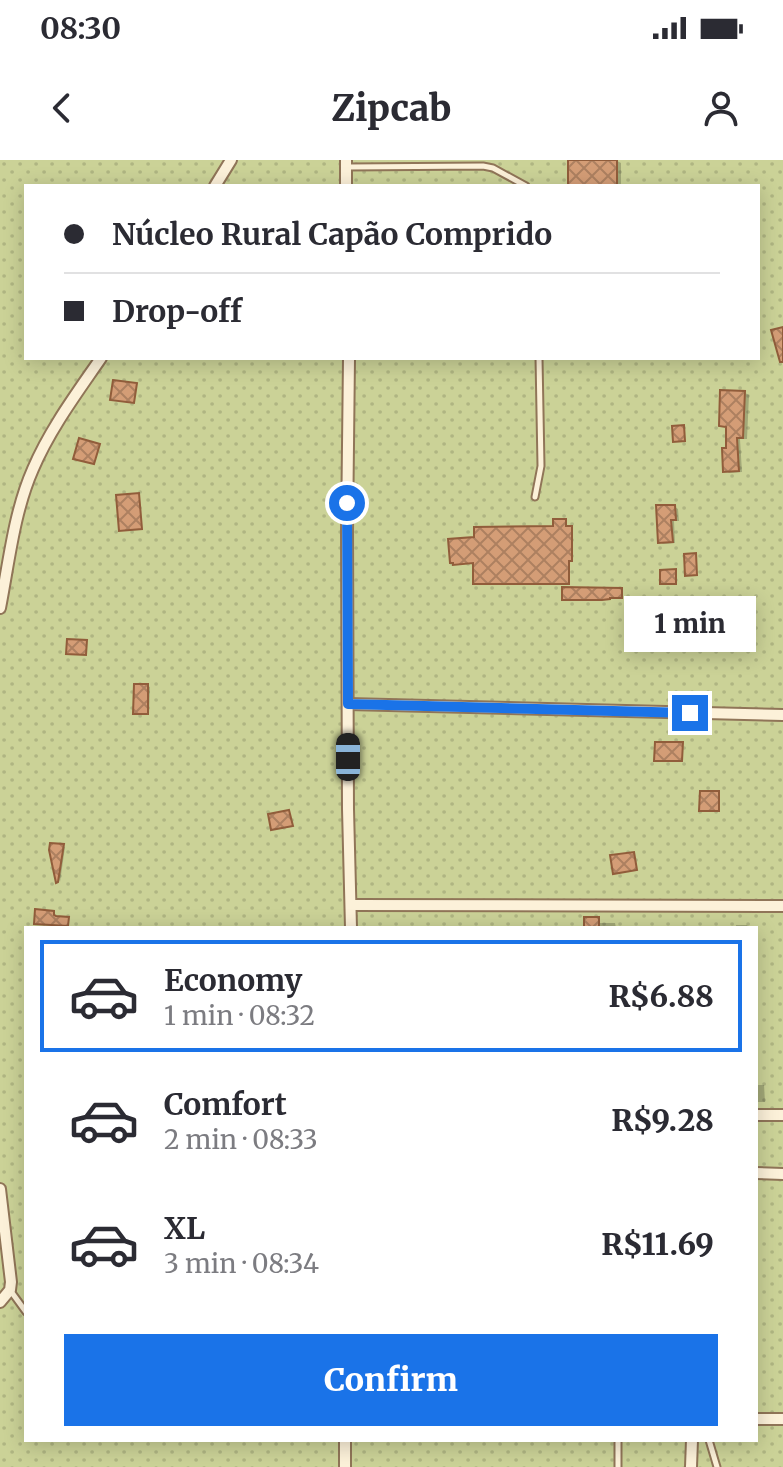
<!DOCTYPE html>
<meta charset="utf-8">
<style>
:root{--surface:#fff;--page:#f7f7f7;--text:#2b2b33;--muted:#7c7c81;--line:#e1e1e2;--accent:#1a73e8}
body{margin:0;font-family:Merriweather,serif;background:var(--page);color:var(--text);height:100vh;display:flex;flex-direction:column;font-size:30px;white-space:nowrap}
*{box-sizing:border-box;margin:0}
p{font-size:26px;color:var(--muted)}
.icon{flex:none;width:44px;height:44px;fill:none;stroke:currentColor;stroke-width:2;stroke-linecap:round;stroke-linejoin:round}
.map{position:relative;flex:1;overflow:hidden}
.details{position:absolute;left:24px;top:766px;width:734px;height:516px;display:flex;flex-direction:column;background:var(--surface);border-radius:0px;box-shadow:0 4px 20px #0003}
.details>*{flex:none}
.top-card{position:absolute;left:24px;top:24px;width:736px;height:176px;border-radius:0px;box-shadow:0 4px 20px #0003;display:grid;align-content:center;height:176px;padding:0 40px;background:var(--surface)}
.end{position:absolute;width:36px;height:36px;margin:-18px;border:10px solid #1a73e8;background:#fff;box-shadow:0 0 0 4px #fff}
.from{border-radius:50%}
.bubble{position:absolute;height:56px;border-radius:0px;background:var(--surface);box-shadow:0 4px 20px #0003;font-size:26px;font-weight:800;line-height:56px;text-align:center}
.car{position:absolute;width:24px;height:48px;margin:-24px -12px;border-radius:10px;box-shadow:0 0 6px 2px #0007;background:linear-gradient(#222 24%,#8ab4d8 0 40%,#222 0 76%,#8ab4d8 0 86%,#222 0)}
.top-card b{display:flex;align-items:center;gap:28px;height:76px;font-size:30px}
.top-card b+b{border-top:2px solid var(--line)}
.top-card i{width:20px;height:20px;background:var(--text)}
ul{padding:14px 0 0;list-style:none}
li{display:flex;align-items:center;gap:24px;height:112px;margin:0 16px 12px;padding:0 24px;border:4px solid transparent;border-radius:0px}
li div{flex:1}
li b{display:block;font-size:30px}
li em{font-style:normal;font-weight:800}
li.current{border-color:var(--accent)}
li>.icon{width:72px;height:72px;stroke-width:1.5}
.primary-button{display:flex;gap:16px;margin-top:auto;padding:16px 40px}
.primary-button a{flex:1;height:92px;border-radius:0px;background:var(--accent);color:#fff;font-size:32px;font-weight:800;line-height:92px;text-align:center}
.status{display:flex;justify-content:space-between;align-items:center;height:56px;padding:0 40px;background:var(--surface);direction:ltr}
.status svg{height:22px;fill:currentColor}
header{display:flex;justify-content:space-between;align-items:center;height:104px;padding:0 40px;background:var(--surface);font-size:36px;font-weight:800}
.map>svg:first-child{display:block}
</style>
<div class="status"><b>08:30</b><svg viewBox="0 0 49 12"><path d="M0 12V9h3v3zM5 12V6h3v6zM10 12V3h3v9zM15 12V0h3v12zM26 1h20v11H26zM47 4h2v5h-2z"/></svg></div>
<header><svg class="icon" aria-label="back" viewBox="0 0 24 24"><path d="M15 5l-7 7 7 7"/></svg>Zipcab<svg class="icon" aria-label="person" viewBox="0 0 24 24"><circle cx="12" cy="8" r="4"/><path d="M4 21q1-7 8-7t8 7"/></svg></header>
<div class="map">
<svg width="783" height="1307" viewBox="0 0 783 1307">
<defs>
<pattern id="grass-dots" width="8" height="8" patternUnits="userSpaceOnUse" patternTransform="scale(2)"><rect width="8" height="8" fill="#cbd297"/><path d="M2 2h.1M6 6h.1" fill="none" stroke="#afb582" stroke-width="1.8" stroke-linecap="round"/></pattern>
<pattern id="building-cross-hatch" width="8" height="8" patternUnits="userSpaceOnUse" patternTransform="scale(2)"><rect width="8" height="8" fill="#d49d76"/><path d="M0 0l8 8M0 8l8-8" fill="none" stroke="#ad8060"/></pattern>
</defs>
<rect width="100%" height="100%" fill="#f2e5c4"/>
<path fill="url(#grass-dots)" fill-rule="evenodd" d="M 0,0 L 783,0 L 783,1307 L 0,1307 ZM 26,26 L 758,26 L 758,198 L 26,198 ZM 26,768 L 756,768 L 756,1280 L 26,1280 Z"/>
<g fill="#0003">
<polygon points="617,1 621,3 621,26 570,26"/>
<polygon points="745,233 749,235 747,279 740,279 742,312 729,313 725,310 728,290 728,268 722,265"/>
<polygon points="675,347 678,349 679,361 674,361 675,383 663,384 660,382"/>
<polygon points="566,361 567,368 573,369 573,401 570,401 570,423 477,424 475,403 455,404 555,368"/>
<polygon points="674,455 675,456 674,485 658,484"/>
<polygon points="148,526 150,527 149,554 136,554"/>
<polygon points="63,686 65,687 60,722 51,689"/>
<polygon points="598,759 600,763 615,763 616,768 586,768"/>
<polygon points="736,765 747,765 749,768 736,768"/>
<polygon points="756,925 764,925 765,942 756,942"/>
</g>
<g fill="url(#building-cross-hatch)" stroke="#915d3b" stroke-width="2">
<rect x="568" y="0" width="49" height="26"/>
<polygon points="783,167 783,202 780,202 771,170"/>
<polygon points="113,220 137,223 134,243 110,240"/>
<polygon points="720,230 745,231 743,278 737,278 739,311 723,312 722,288 726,288 726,267 719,266"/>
<polygon points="684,265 685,281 673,282 672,266"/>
<polygon points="79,278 100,284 94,304 73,299"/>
<polygon points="139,333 142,369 119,371 116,335"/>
<polygon points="656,345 675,345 676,360 671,360 673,382 658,383"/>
<polygon points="553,359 566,359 566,366 572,366 572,401 569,401 569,424 473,424 473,403 453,405 453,403 450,403 448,379 474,377 474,367 553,366"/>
<polygon points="696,393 697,415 685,416 684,394"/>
<polygon points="676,409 676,424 660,424 660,410"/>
<polygon points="562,427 622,428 622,438 610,438 610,439 602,440 562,440"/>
<polygon points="656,452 674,453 673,485 655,484"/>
<polygon points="67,479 87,480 86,495 66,494"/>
<polygon points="134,524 148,524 148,554 133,554"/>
<polygon points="655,582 683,582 682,601 654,601"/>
<polygon points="700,631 719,631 719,651 699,651"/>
<polygon points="289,650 293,666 271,670 268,654"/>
<polygon points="50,683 64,684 58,722 56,723 49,690"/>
<polygon points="634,692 637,710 613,714 610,695"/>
<polygon points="35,749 54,751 54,755 56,756 69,757 68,766 34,764"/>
<rect x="584" y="757" width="15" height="11"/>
</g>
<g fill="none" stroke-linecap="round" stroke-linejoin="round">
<g stroke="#907558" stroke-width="9">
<g id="lane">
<polyline points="348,7 483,6 493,8 526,26"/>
<polyline points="535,337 541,306 539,198"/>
<polyline points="10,1130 26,1152"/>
<polyline points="618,1280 618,1307"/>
<polyline points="709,1280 717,1307"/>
</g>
</g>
<g stroke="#907558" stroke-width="14">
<g id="street">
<polyline points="346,0 346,26"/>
<polyline points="215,26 231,0"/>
<polyline points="349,198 347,372 348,649 351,768"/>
<path d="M 0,448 C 9,402 14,352 33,309 C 50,269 77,233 101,198"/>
<polyline points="348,544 783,555"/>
<polyline points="351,745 783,746"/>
<polyline points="756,955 783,955"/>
<polyline points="756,1013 783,1014"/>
<polyline points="0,1029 11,1122 10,1130 0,1142"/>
<polyline points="756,1259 783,1259"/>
<polyline points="345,1280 345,1307"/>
<polyline points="691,1307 692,1280"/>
</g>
</g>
<use href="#lane" stroke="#fcf1d9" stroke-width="5"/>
<use href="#street" stroke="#fcf1d9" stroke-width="10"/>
</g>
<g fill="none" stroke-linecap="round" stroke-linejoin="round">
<polyline stroke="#1a73e8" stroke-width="10" points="347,343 348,544 690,553"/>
</g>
</svg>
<i class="end from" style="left:347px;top:343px"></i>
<i class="end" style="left:690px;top:553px"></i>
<div class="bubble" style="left:624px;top:436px;width:132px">1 min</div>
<i class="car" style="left:348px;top:597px;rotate:0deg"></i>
<div class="top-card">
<b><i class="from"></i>Núcleo Rural Capão Comprido</b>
<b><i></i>Drop-off</b>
</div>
<section class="details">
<ul>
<li class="current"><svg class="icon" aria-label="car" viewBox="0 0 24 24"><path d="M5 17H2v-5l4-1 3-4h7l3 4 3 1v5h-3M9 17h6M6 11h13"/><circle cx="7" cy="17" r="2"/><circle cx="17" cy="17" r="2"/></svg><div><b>Economy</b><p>1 min · 08:32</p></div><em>R$6.88</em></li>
<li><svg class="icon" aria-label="car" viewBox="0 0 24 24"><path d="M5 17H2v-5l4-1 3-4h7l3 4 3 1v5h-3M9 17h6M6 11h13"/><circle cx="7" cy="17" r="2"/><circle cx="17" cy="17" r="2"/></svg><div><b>Comfort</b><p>2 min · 08:33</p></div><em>R$9.28</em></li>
<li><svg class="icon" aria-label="car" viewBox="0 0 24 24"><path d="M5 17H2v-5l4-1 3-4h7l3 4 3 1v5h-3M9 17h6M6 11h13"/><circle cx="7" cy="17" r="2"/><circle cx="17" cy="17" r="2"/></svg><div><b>XL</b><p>3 min · 08:34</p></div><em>R$11.69</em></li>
</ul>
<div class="primary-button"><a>Confirm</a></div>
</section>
</div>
